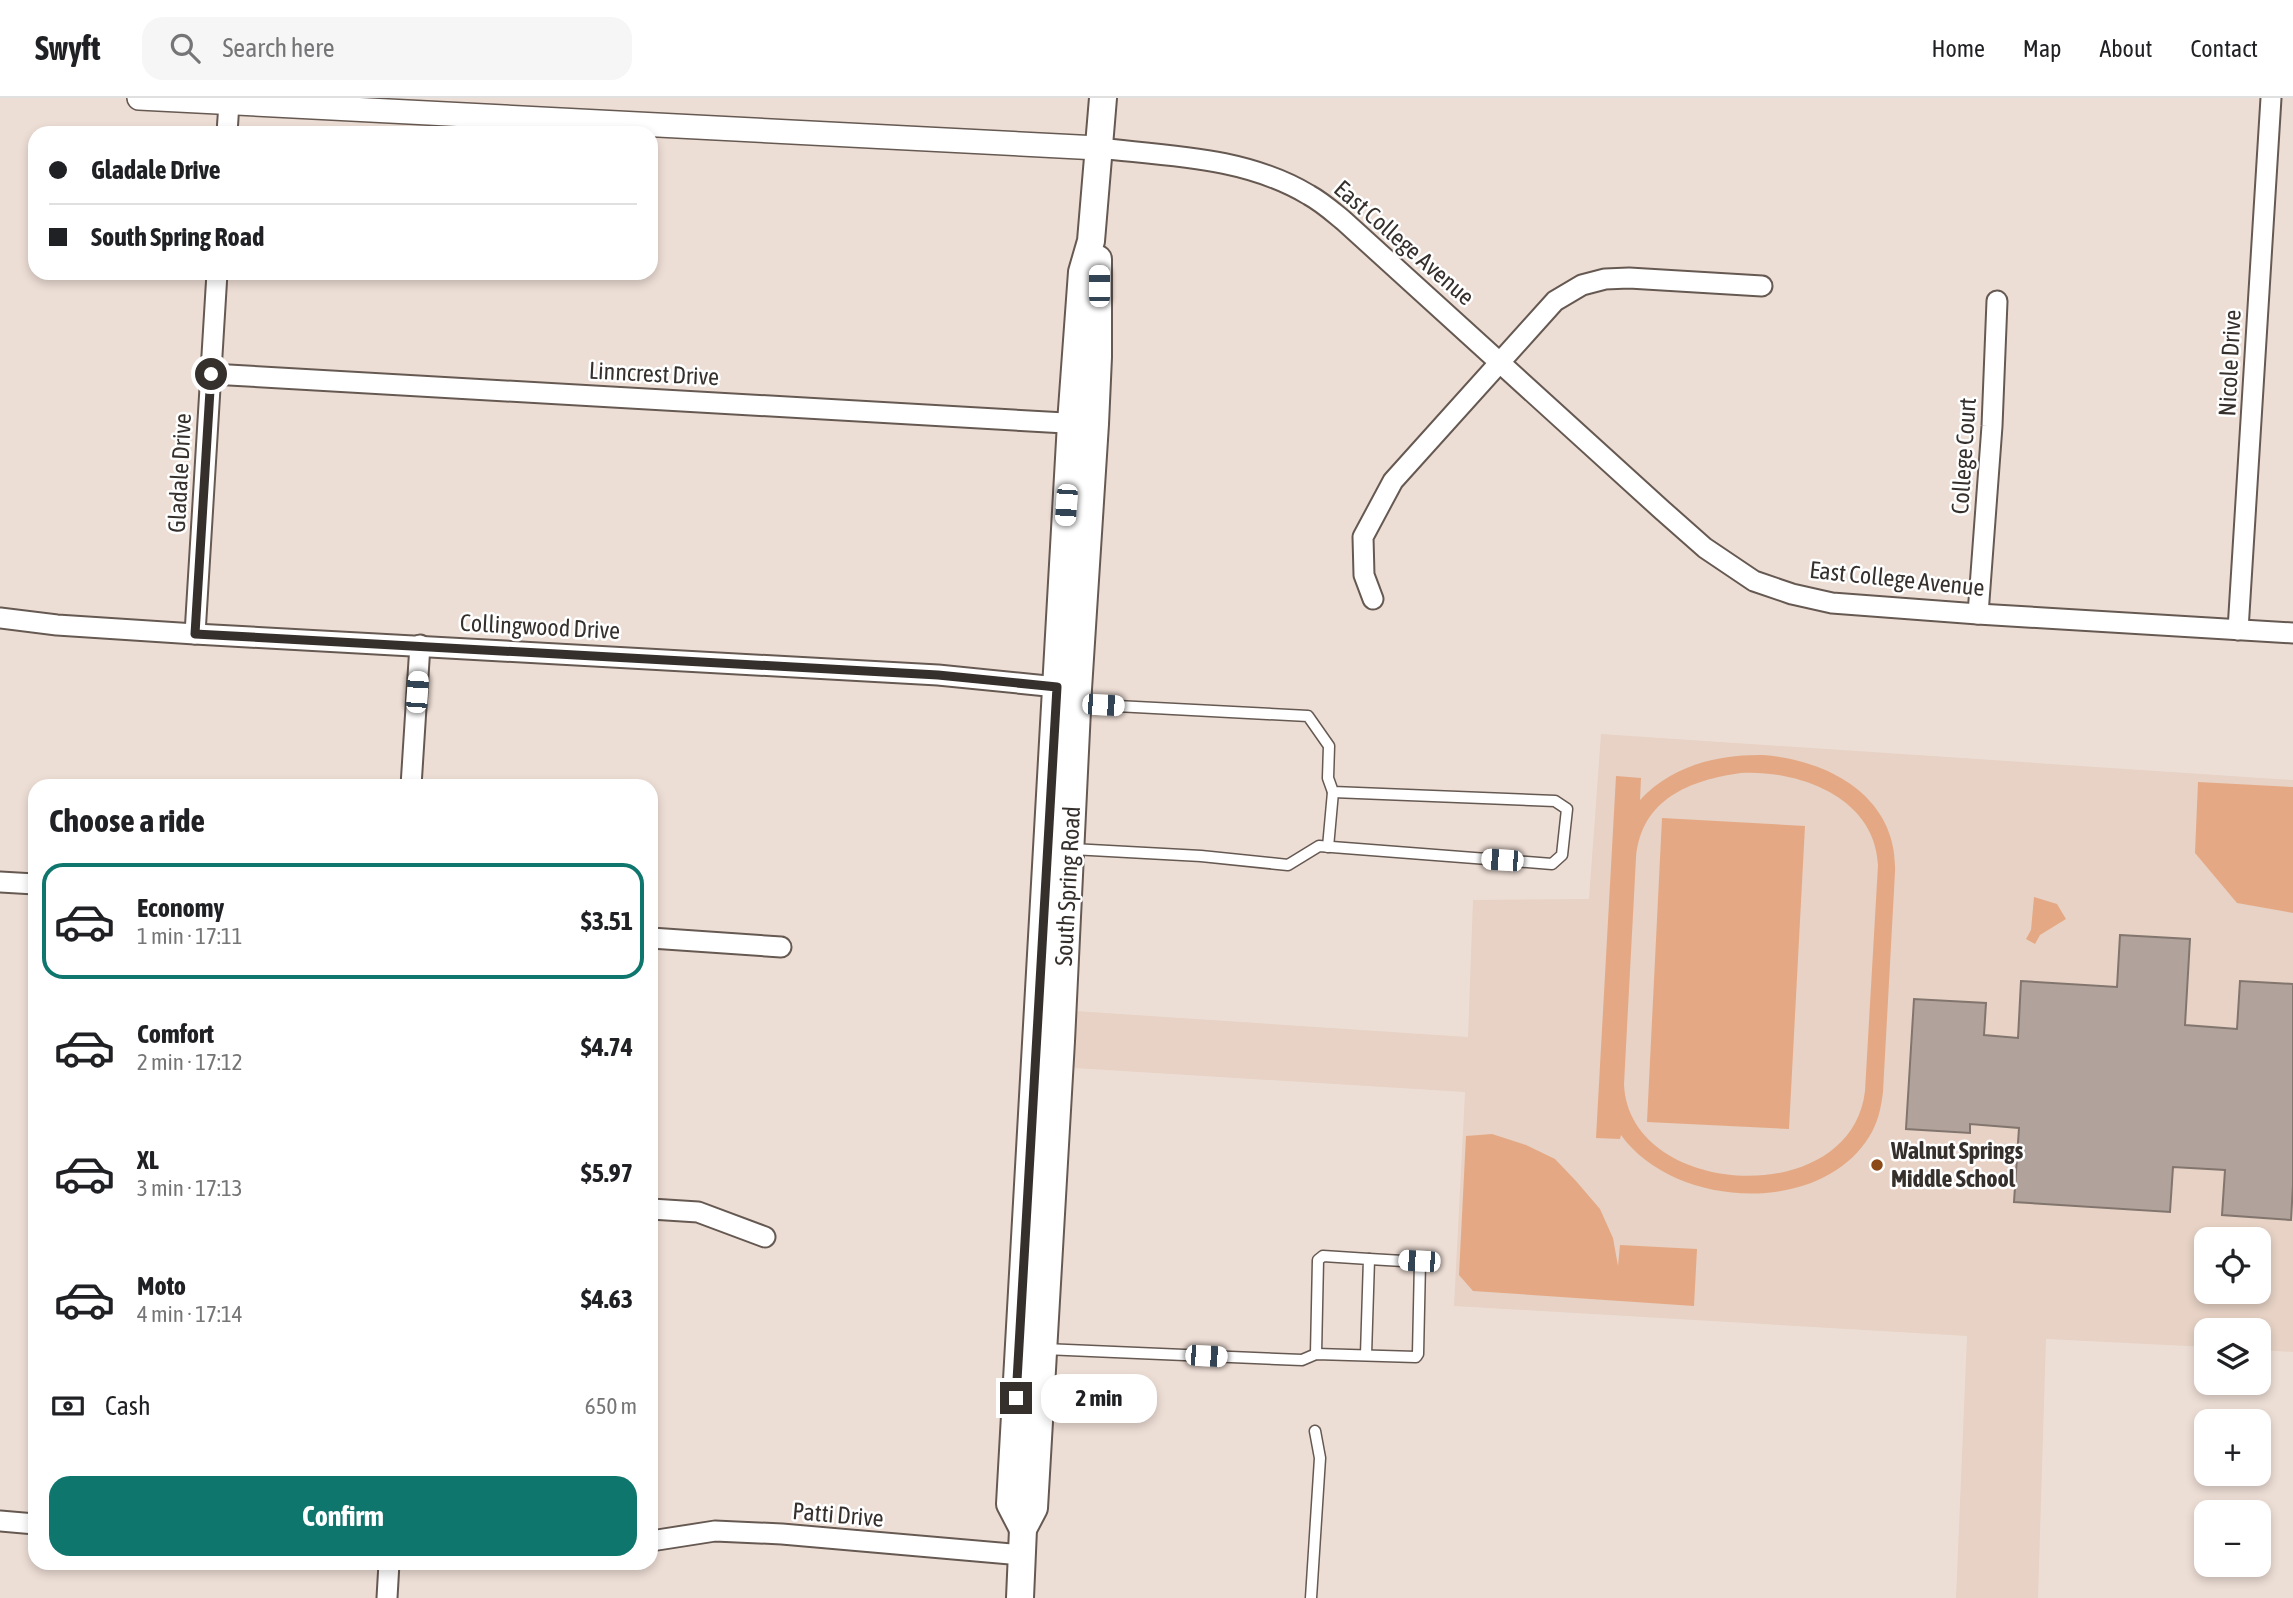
<!DOCTYPE html>
<meta charset="utf-8">
<style>
:root{--surface:#fff;--page:#f6f6f6;--text:#202124;--muted:#757577;--line:#e0e0e0;--accent:#0f766e}
body{margin:0;font-family:"Asap Condensed",sans-serif;background:var(--page);color:var(--text);height:100vh;display:flex;flex-direction:column;font-size:26px;white-space:nowrap}
*{box-sizing:border-box;margin:0}
p{font-size:23px;color:var(--muted)}
.icon{flex:none;width:38px;height:38px;fill:none;stroke:currentColor;stroke-width:2;stroke-linecap:round;stroke-linejoin:round}
.map{position:relative;flex:1;overflow:hidden}
.drawer{position:absolute;left:28px;top:681px;width:630px;height:791px;display:flex;flex-direction:column;background:var(--surface);border-radius:21px;box-shadow:0 4px 10px #0003}
.drawer>*{flex:none}
.hud{position:absolute;left:28px;top:28px;width:630px;height:154px;border-radius:21px;box-shadow:0 4px 10px #0003;display:grid;align-content:center;height:154px;padding:0 21px;background:var(--surface)}
.fabs{position:absolute;left:2194px;top:1129px;display:grid;gap:14px}
.fabs a{display:grid;place-items:center;width:77px;height:77px;border-radius:14px;background:var(--surface);box-shadow:0 4px 10px #0003;font-size:35px}
.end{position:absolute;width:32px;height:32px;margin:-16px;border:9px solid #36302d;background:#fff;box-shadow:0 0 0 4px #fff}
.from{border-radius:50%}
.bubble{position:absolute;height:49px;border-radius:21px;background:var(--surface);box-shadow:0 4px 10px #0003;font-size:23px;font-weight:700;line-height:49px;text-align:center}
.car{position:absolute;width:21px;height:42px;margin:-21px -10px;border-radius:9px;box-shadow:0 0 5px 2px #0007;background:linear-gradient(#fff 24%,#345 0 40%,#fff 0 76%,#345 0 86%,#fff 0)}
.hud b{display:flex;align-items:center;gap:24px;height:66px;font-size:26px}
.hud b+b{border-top:2px solid var(--line)}
.hud i{width:18px;height:18px;background:var(--text)}
ul{padding:0;list-style:none}
li{display:flex;align-items:center;gap:21px;height:116px;margin:0 14px 10px;padding:0 7px;border:4px solid transparent;border-radius:21px}
li div{flex:1}
li b{display:block;font-size:26px}
li em{font-style:normal;font-weight:700}
li.current{border-color:var(--accent)}
li>.icon{width:63px;height:63px;stroke-width:1.5}
h2{padding:0 21px;font-size:32px;line-height:84px}
.pay{display:flex;align-items:center;gap:18px;height:77px;padding:0 21px;font-size:26px}
.pay p{margin-inline-start:auto}
.cta{display:flex;gap:14px;margin-top:auto;padding:14px 21px}
.cta a{flex:1;height:80px;border-radius:21px;background:var(--accent);color:#fff;font-size:28px;font-weight:700;line-height:80px;text-align:center}
header{display:flex;align-items:center;gap:42px;box-sizing:border-box;height:98px;padding:0 35px;background:var(--surface);border-bottom:2px solid var(--line)}
header strong{font-size:33px}
nav{display:flex;gap:38px;margin-inline-start:auto;font-size:24px}
.search{width:490px;height:63px;background:var(--page);display:flex;align-items:center;gap:18px;box-sizing:border-box;padding:0 24px;border-radius:21px;color:var(--muted);font-size:26px}
.map>svg:first-child{display:block}
</style>
<header>
<strong>Swyft</strong>
<div class="search"><svg class="icon" aria-label="search" viewBox="0 0 24 24"><circle cx="10" cy="10" r="6"/><path d="M15 15l6 6"/></svg>Search here</div>
<nav><a>Home</a><a>Map</a><a>About</a><a>Contact</a></nav>
</header>
<div class="map">
<svg width="2293" height="1500" viewBox="0 0 2293 1500">
<rect width="100%" height="100%" fill="#edded5"/>
<path fill="#e7d2c5" fill-rule="evenodd" d="M 1601,636 L 2293,682 L 2293,1254 L 2259,1252 L 2259,1232 L 2207,1232 L 2207,1249 L 2046,1241 L 2038,1500 L 1956,1500 L 1967,1238 L 1454,1208 L 1465,994 L 1074,970 L 1075,913 L 1468,939 L 1473,802 L 1589,801 ZM 2207,1141 L 2259,1141 L 2259,1194 L 2207,1194 Z"/>
<g fill="#e4a984" fill-rule="evenodd">
<path d="M 1763,657 C 1829,662 1898,699 1895,774 L 1883,994 C 1881,1010 1878,1025 1869,1039 C 1819,1119 1673,1110 1621,1037 L 1620,1041 L 1596,1040 L 1616,678 L 1641,680 L 1640,702 C 1671,668 1718,656 1763,657 ZM 1741,675 C 1799,672 1875,699 1878,767 L 1865,993 C 1851,1114 1628,1100 1624,986 L 1636,760 C 1641,701 1690,682 1741,675 Z"/>
<polygon points="2198,684 2293,689 2293,815 2237,805 2195,755"/>
<polygon points="1662,720 1805,728 1789,1031 1647,1024"/>
<polygon points="2034,799 2057,806 2066,821 2040,837 2035,846 2026,841 2031,832"/>
<polygon points="1492,1036 1526,1047 1555,1061 1576,1083 1600,1111 1613,1140 1618,1168 1620,1147 1697,1151 1694,1208 1473,1193 1459,1177 1466,1038"/>
</g>
<polygon fill="#b1a39b" stroke="#82756e" stroke-width="2" points="2120,837 2190,841 2185,927 2237,931 2240,883 2293,886 2293,1087 2291,1122 2222,1117 2225,1072 2173,1069 2170,1114 2014,1104 2019,1030 1970,1026 1970,1035 1906,1031 1914,901 1986,905 1984,937 2018,940 2021,883 2117,889"/>
<g fill="none" stroke-linecap="round" stroke-linejoin="round">
<g stroke="#665952" stroke-width="13">
<g id="service">
<polyline points="1328,749 1333,694"/>
<polyline points="1072,751 1201,758 1288,767 1319,748 1552,766 1562,757 1567,711 1555,703 1333,694 1328,680 1329,648 1308,618 1078,606"/>
<polyline points="1044,1251 1302,1262 1316,1256 1416,1259 1418,1256 1420,1164 1369,1161"/>
<polyline points="1316,1256 1318,1162 1323,1158 1369,1161 1366,1257"/>
<polyline points="1311,1500 1320,1360 1315,1333"/>
</g>
</g>
<g stroke="#665952" stroke-width="23">
<g id="minor">
<polyline points="227,35 229,5"/>
<path d="M 1098,50 C 1169,58 1246,59 1309,97 C 1322,104 1333,114 1344,123 L 1662,412 L 1705,450 L 1754,483 L 1792,496 L 1832,505 L 1978,516 L 2293,535"/>
<polyline points="211,276 1083,326"/>
<polyline points="1373,501 1364,477 1363,439 1393,383 1555,203 1582,187 1605,181 1629,180 1762,188"/>
<polyline points="1978,516 1992,328 1997,203"/>
<polyline points="0,520 57,527 195,536 938,577 1067,590"/>
<polyline points="2238,532 2271,0"/>
<polyline points="195,536 217,175"/>
<polyline points="411,688 420,547"/>
<polyline points="0,784 35,786"/>
<polyline points="651,840 781,849"/>
<polyline points="651,1111 698,1114 765,1139"/>
<polyline points="0,1423 35,1426"/>
<polyline points="651,1443 715,1433 782,1436 1022,1457"/>
<polyline points="387,1500 389,1465"/>
</g>
</g>
<g stroke="#665952" stroke-width="26">
<polyline id="tertiary" points="139,0 1098,50"/>
</g>
<g stroke="#665952" stroke-width="30">
<g id="secondary">
<polyline points="1023,1431 1010,1406 1071,325 1082,174 1091,143 1103,0"/>
<polyline points="1020,1500 1023,1431 1034,1410 1061,943 1078,591 1095,326 1098,259 1098,161"/>
</g>
</g>
<use href="#service" stroke="#fff" stroke-width="10"/>
<use href="#minor" stroke="#fff" stroke-width="19"/>
<use href="#tertiary" stroke="#fff" stroke-width="23"/>
<use href="#secondary" stroke="#fff" stroke-width="26"/>
</g>
<g fill="none" stroke-linecap="round" stroke-linejoin="round">
<polyline stroke="#36302d" stroke-width="9" points="211,276 195,536 938,577 1057,589 1016,1300"/>
</g>
<circle fill="#8c4a19" stroke="#fff" stroke-width="2.5" cx="1877" cy="1067" r="7"/>
<g text-anchor="middle" stroke-width="5" stroke-linejoin="round" paint-order="stroke">
<g font-size="24" fill="#36302d" stroke="#fff">
<text transform="translate(1404 145) rotate(41)" y="8">East College Avenue</text>
<text transform="translate(2230 265) rotate(-87)" y="8">Nicole Drive</text>
<text transform="translate(654 276) rotate(3)" y="8">Linncrest Drive</text>
<text transform="translate(1964 358) rotate(-86)" y="8">College Court</text>
<text transform="translate(180 375) rotate(-87)" y="8">Gladale Drive</text>
<text transform="translate(1897 481) rotate(6)" y="8">East College Avenue</text>
<text transform="translate(540 529) rotate(3)" y="8">Collingwood Drive</text>
<text transform="translate(1068 788) rotate(-87)" y="8">South Spring Road</text>
<text transform="translate(838 1417) rotate(5)" y="8">Patti Drive</text>
</g>
<g font-size="24" font-weight="bold" fill="#36302d" stroke="#fff" text-anchor="start">
<text x="1891" y="1061">Walnut Springs<tspan x="1891" dy="28">Middle School</tspan></text>
</g>
</g>
</svg>
<div class="fabs">
<a><svg class="icon" aria-label="locate" viewBox="0 0 24 24"><circle cx="12" cy="12" r="6"/><path d="M12 2v4M12 18v4M2 12h4M18 12h4"/></svg></a>
<a><svg class="icon" aria-label="layers" viewBox="0 0 24 24"><path d="M12 4l9 5-9 5-9-5zM3 14l9 5 9-5"/></svg></a>
<a>+</a>
<a>−</a>
</div>
<i class="end from" style="left:211px;top:276px"></i>
<i class="end" style="left:1016px;top:1300px"></i>
<div class="bubble" style="left:1041px;top:1276px;width:116px">2 min</div>
<i class="car" style="left:1099px;top:188px;rotate:0deg"></i>
<i class="car" style="left:1066px;top:407px;rotate:184deg"></i>
<i class="car" style="left:417px;top:594px;rotate:4deg"></i>
<i class="car" style="left:1103px;top:607px;rotate:93deg"></i>
<i class="car" style="left:1502px;top:762px;rotate:274deg"></i>
<i class="car" style="left:1419px;top:1163px;rotate:273deg"></i>
<i class="car" style="left:1206px;top:1258px;rotate:93deg"></i>
<div class="hud">
<b><i class="from"></i>Gladale Drive</b>
<b><i></i>South Spring Road</b>
</div>
<section class="drawer">
<h2>Choose a ride</h2>
<ul>
<li class="current"><svg class="icon" aria-label="car" viewBox="0 0 24 24"><path d="M5 17H2v-5l4-1 3-4h7l3 4 3 1v5h-3M9 17h6M6 11h13"/><circle cx="7" cy="17" r="2"/><circle cx="17" cy="17" r="2"/></svg><div><b>Economy</b><p>1 min · 17:11</p></div><em>$3.51</em></li>
<li><svg class="icon" aria-label="car" viewBox="0 0 24 24"><path d="M5 17H2v-5l4-1 3-4h7l3 4 3 1v5h-3M9 17h6M6 11h13"/><circle cx="7" cy="17" r="2"/><circle cx="17" cy="17" r="2"/></svg><div><b>Comfort</b><p>2 min · 17:12</p></div><em>$4.74</em></li>
<li><svg class="icon" aria-label="car" viewBox="0 0 24 24"><path d="M5 17H2v-5l4-1 3-4h7l3 4 3 1v5h-3M9 17h6M6 11h13"/><circle cx="7" cy="17" r="2"/><circle cx="17" cy="17" r="2"/></svg><div><b>XL</b><p>3 min · 17:13</p></div><em>$5.97</em></li>
<li><svg class="icon" aria-label="car" viewBox="0 0 24 24"><path d="M5 17H2v-5l4-1 3-4h7l3 4 3 1v5h-3M9 17h6M6 11h13"/><circle cx="7" cy="17" r="2"/><circle cx="17" cy="17" r="2"/></svg><div><b>Moto</b><p>4 min · 17:14</p></div><em>$4.63</em></li>
</ul>
<div class="pay"><svg class="icon" aria-label="cash" viewBox="0 0 24 24"><path d="M3 7h18v10H3z"/><circle cx="12" cy="12" r="2"/></svg>Cash<p>650 m</p></div>
<div class="cta"><a>Confirm</a></div>
</section>
</div>
